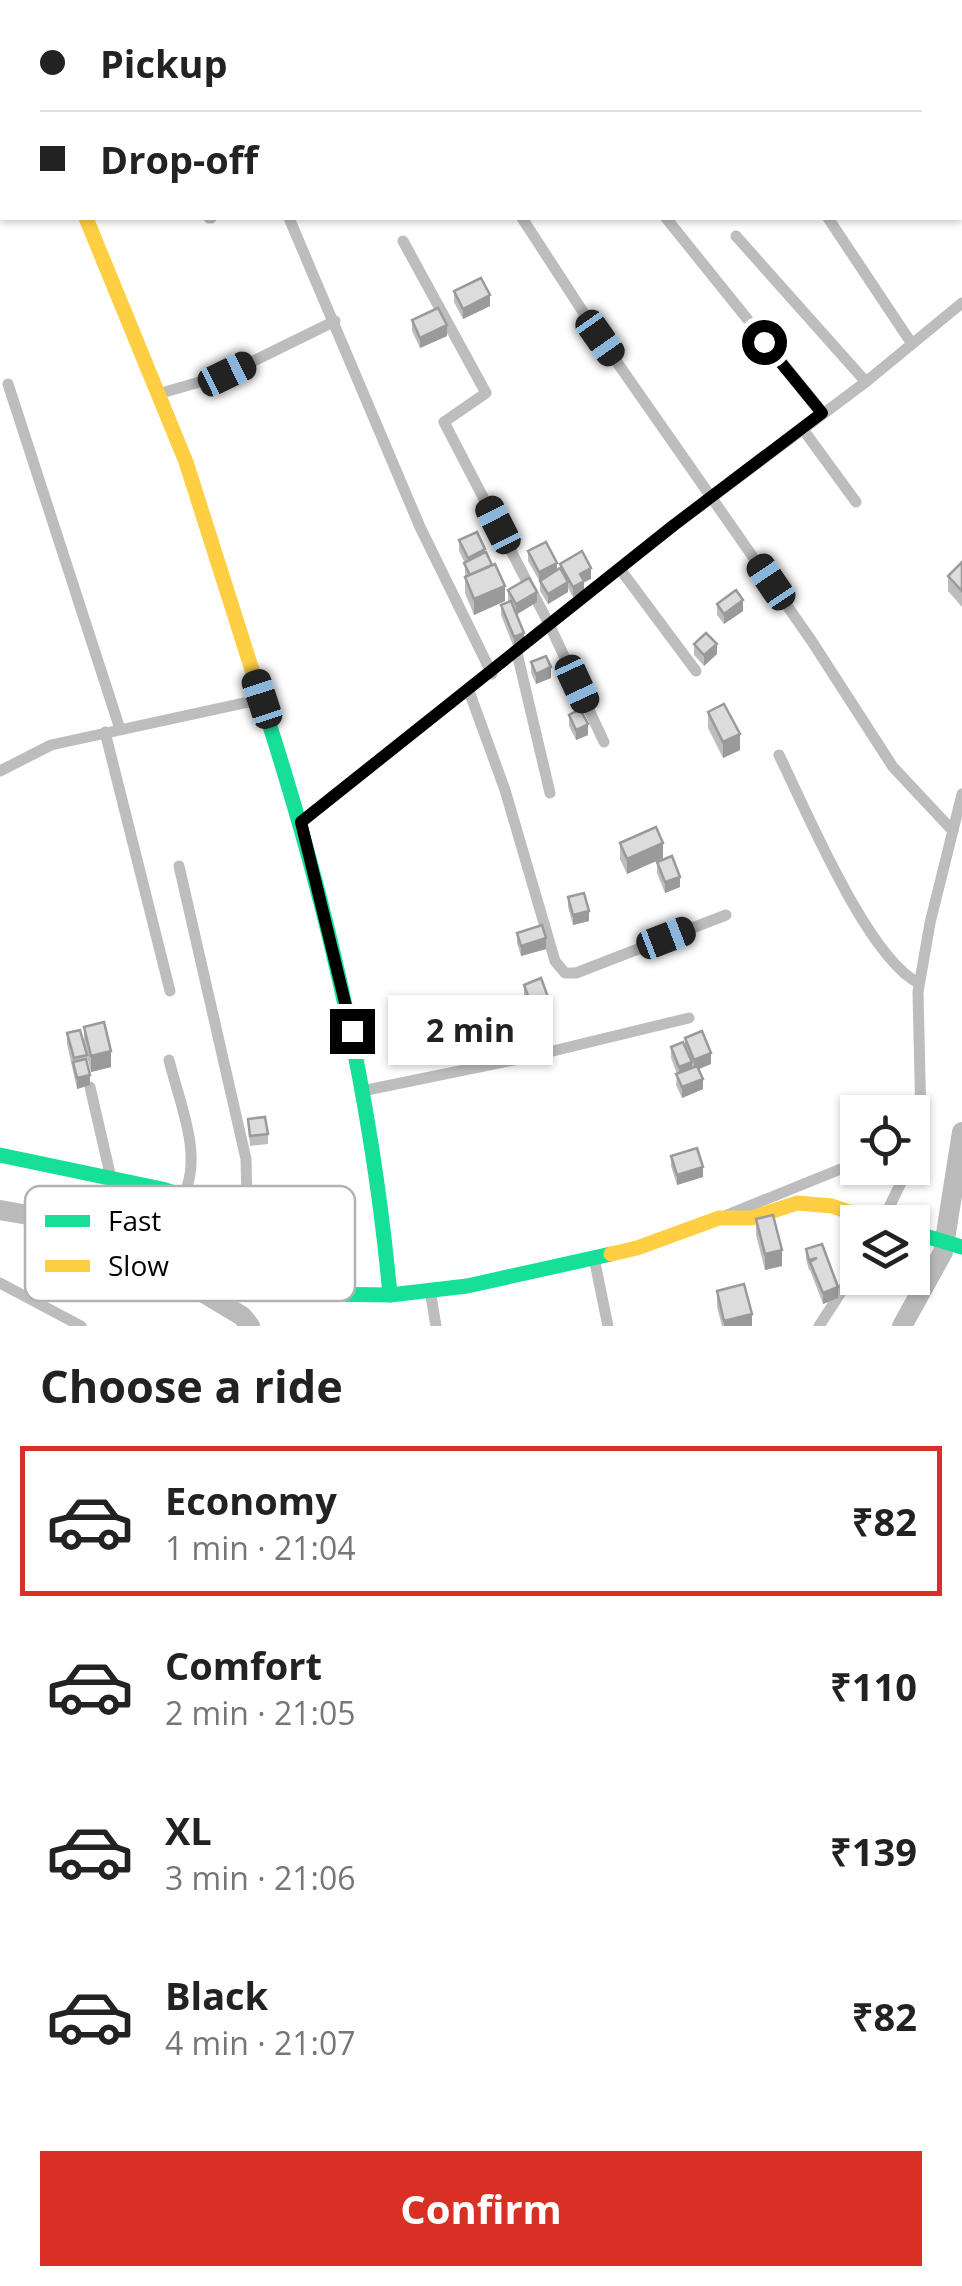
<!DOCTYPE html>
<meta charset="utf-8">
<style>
:root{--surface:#fff;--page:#f6f6f6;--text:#222;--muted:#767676;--line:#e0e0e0;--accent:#d93025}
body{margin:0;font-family:"Open Sans",sans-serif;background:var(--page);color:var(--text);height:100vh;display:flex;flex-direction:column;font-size:38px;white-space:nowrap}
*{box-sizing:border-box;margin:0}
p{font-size:32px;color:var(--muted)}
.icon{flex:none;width:55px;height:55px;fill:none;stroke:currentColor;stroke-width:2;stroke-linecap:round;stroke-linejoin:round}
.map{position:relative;height:1326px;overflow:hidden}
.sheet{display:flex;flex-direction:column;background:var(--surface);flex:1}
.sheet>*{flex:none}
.banner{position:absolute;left:0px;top:0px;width:962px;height:220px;box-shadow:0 2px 8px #0004;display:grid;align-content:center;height:220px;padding:0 40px;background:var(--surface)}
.buttons{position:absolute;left:840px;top:1095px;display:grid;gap:20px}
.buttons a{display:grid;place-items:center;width:90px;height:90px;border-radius:0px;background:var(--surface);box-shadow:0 2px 8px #0004;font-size:50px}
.end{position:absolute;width:45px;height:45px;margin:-22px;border:12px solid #000;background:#fff;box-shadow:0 0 0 5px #fff}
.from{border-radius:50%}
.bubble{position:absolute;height:70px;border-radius:0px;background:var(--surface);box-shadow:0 2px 8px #0004;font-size:32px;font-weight:700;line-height:70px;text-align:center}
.car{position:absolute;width:30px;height:60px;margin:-30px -15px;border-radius:12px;box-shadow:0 0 8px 2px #0007;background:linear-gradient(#222 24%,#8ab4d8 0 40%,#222 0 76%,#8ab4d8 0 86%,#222 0)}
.banner b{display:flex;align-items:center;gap:35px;height:95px;font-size:38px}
.banner b+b{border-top:2px solid var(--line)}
.banner i{width:25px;height:25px;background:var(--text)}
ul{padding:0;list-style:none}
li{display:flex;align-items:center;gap:30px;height:150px;margin:0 20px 15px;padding:0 20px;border:5px solid transparent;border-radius:0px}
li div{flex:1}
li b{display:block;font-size:38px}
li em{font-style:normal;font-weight:700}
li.on{border-color:var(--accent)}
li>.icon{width:90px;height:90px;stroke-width:1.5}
h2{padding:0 40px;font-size:45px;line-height:120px}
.primary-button{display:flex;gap:20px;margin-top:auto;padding:20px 40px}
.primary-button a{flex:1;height:115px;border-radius:0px;background:var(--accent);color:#fff;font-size:40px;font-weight:700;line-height:115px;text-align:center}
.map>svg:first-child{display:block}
</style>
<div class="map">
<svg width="962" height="1326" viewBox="0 0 962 1326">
<rect width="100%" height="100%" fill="#fff"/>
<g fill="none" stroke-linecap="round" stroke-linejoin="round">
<g stroke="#bababa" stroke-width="20">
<polyline points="0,1210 92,1226 242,1316 250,1326"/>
<polyline points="902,1326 943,1252 962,1132"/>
</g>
<g stroke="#bdbdbd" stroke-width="11">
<polyline points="11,0 12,2"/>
<polyline points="227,0 228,2"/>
<polyline points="252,0 254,2"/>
<polyline points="327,0 328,2"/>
<polyline points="379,0 381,2"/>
<polyline points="434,0 435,2"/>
<polyline points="817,0 819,2"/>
<polyline points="748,2 752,0"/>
<polyline points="960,160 962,162"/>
<polyline points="209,218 211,218"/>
<polyline points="289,218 420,527 492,674"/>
<polyline points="522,218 600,338 811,640 893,767 953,831"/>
<polyline points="666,218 823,413"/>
<polyline points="828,218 912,344"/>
<polyline points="736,236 866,382"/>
<polyline points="403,241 486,393 444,422 550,626 604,742"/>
<polyline points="8,384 120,729"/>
<polyline points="158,394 227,374 335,321"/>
<polyline points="802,428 856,502"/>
<polyline points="620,569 696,671"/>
<polyline points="517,653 550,793"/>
<polyline points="469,691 505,790 555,961 565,973 576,973 726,915"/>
<polyline points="105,732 170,991"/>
<path d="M 779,755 C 806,810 868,959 919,983"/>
<polyline points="0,771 51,745 262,699"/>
<polyline points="301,822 675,525 867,381 962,303"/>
<polyline points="179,866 246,1159 247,1201 236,1229"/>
<path d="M 169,1060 C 179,1102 204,1156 183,1196"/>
<polyline points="90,1087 111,1178"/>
<polyline points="362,1091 528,1057 689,1018"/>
<polyline points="912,1152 921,1121 918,992 930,923 962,794"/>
<polyline points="727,1215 858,1162"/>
<polyline points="882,1222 908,1168"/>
<polyline points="594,1258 608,1326"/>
<polyline points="0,1283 81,1326"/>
<polyline points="430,1290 436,1326"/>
<polyline points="819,1326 858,1266"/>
</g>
<g stroke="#16e098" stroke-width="15">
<polyline points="68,2 73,0"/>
<polyline points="106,2 110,0"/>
<polyline points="0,35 2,34"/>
<path d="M 267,717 C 328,906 372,1097 390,1295"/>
<polyline points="0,1155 162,1189 196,1200 236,1229 284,1278 318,1294 390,1295 467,1286 611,1254"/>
<polyline points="912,1232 962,1247"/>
</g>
<g stroke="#ffcf43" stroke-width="15">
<polyline points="0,51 2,50"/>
<polyline points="86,218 186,462 267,717"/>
<polyline points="611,1254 637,1248 719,1218 752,1218 797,1203 832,1206 878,1222"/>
</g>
</g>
<g fill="#bdbdbd">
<polygon points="454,291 490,306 463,319 454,302"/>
<polygon points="412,320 447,336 420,348 412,331"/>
<polygon points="459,540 485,552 505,601 474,615 465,593 465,563 459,551"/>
<polygon points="528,551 557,570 560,569 560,564 591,579 584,582 584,591 573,597 568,588 568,592 548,604 540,591 540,582 528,561"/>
<polygon points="962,562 962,607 948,591 948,576"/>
<polygon points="508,590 537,602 517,614 524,643 514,648 501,615 501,605 508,602"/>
<polygon points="717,604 743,611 724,624 717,615"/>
<polygon points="694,644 717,654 704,666 694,655"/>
<polygon points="531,662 551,678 536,684 531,673"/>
<polygon points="708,712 740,750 723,758 708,728"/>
<polygon points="569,715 588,735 576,740 569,726"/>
<polygon points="620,843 663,858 627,874 620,859"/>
<polygon points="657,862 680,887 665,893 657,873"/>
<polygon points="568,897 589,921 573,925 568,907"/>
<polygon points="517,933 546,949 521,956 517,943"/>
<polygon points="524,985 548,1008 531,1014 524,995"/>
<polygon points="84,1027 111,1067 91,1072 87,1056 90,1085 77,1089 67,1044 67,1033 84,1043"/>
<polygon points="685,1038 711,1064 699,1069 703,1089 682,1098 676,1085 677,1074 671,1058 671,1047 685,1046"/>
<polygon points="248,1119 268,1134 268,1144 250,1146"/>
<polygon points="671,1156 703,1177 677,1185 671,1166"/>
<polygon points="756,1219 782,1266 765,1270 756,1235"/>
<polygon points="806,1249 838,1298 823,1304 810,1270 809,1270 806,1259"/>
<polygon points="717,1291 752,1326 722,1326 717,1307"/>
</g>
<g fill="#9a9a9a">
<polygon points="490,295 490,306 463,319 463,309"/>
<polygon points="447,325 447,336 420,348 420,338"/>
<polygon points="485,549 485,559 468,568 468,558"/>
<polygon points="557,563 557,574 539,582 539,572"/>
<polygon points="591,568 591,579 584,582 584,591 573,597 573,587 580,574"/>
<polygon points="568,582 568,592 548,604 548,594"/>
<polygon points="505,586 505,601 474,615 474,599"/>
<polygon points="537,592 537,602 516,615 516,604"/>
<polygon points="743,600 743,611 724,624 724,614"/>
<polygon points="524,633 524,643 514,648 514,637"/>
<polygon points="717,644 717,654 704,666 704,655"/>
<polygon points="551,667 551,678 536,684 536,674"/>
<polygon points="588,724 588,735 576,740 576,730"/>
<polygon points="740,734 740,750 723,758 723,742"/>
<polygon points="663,843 663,858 627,874 627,859"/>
<polygon points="680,877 680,887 665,893 665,882"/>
<polygon points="589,911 589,921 573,925 573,915"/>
<polygon points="546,938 546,949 521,956 521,946"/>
<polygon points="548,997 548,1008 531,1014 531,1004"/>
<polygon points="111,1051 111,1067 91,1072 91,1056"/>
<polygon points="711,1053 711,1064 694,1071 694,1060"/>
<polygon points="692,1062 692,1073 679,1078 679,1067"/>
<polygon points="90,1075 90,1085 77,1089 77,1078"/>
<polygon points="703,1079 703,1089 682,1098 682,1087"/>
<polygon points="703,1167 703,1177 677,1185 677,1175"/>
<polygon points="782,1250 782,1266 765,1270 765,1254"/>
<polygon points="838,1287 838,1298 823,1304 823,1293"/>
<polygon points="752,1314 752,1326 724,1326 724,1321"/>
</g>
<g fill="#dcdcdc" stroke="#9a9a9a" stroke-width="2.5">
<polygon points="481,278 490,295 463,309 454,291"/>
<polygon points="438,308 447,325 420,338 412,320"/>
<polygon points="477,532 485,549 468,558 459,540"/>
<polygon points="546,542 557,563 539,572 528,551"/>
<polygon points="582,551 591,568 580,574 584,581 573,587 560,564"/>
<polygon points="486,552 492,565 470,575 464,563"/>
<polygon points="962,562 962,591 948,576"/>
<polygon points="495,564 505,586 474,599 465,577"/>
<polygon points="560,568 568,582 548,594 540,581"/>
<polygon points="529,578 537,592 516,604 508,590"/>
<polygon points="736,590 743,600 724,614 717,604"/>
<polygon points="511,601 524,633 514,637 501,605"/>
<polygon points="706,633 717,644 704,655 694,644"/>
<polygon points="546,656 551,667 536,674 531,662"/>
<polygon points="724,704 740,734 723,742 708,712"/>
<polygon points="580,709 588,724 576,730 569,715"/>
<polygon points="656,827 663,843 627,859 620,843"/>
<polygon points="672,856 680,877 665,882 657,862"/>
<polygon points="584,893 589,911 573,915 568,897"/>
<polygon points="542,925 546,938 521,946 517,933"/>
<polygon points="541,978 548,997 531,1004 524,985"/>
<polygon points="104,1022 111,1051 91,1056 84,1027"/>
<polygon points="80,1030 87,1055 74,1058 67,1033"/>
<polygon points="702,1031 711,1053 694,1060 685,1038"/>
<polygon points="683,1042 692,1062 679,1067 671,1047"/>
<polygon points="86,1059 90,1075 77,1078 73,1062"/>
<polygon points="697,1066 703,1079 682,1087 676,1074"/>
<polygon points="265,1117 268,1134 250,1136 248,1119"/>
<polygon points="697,1148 703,1167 677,1175 671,1156"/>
<polygon points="773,1215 782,1250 765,1254 756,1219"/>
<polygon points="822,1244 838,1287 823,1293 810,1262 817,1258 809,1260 806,1249"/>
<polygon points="744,1284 752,1314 724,1321 717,1291"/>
</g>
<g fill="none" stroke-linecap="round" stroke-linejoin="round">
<polyline stroke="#000" stroke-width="12" points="352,1031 301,822 674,525 822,413 764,342"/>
</g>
<rect x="25" y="1186" width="330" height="115" rx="15" fill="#fff" stroke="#b2b2b2" stroke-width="2.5"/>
<rect x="45" y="1215" width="45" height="12" fill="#16e098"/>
<rect x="45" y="1260" width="45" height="12" fill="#ffcf43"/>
<g font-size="28" fill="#000">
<text x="108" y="1231">Fast</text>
<text x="108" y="1276">Slow</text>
</g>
</svg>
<div class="buttons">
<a><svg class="icon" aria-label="locate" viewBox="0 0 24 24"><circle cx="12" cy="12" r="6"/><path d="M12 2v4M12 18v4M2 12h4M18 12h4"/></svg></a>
<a><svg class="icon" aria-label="layers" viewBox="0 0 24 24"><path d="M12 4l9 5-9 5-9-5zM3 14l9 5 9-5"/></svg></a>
</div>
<i class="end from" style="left:764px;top:342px"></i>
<i class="end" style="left:352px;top:1031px"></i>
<div class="bubble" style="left:388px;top:995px;width:165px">2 min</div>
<i class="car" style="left:600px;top:338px;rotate:145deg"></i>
<i class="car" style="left:227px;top:374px;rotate:64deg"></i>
<i class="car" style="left:498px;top:525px;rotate:333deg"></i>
<i class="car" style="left:771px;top:582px;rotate:326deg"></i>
<i class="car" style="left:577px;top:684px;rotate:155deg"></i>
<i class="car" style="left:262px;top:699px;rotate:342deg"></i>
<i class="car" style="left:666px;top:938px;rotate:69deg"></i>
<div class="banner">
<b><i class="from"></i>Pickup</b>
<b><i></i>Drop-off</b>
</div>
</div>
<section class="sheet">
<h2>Choose a ride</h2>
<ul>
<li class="on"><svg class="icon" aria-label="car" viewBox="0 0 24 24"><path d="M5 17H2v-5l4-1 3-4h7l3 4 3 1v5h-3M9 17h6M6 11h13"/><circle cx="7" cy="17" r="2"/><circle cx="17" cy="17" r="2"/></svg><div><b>Economy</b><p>1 min · 21:04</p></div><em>₹82</em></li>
<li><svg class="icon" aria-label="car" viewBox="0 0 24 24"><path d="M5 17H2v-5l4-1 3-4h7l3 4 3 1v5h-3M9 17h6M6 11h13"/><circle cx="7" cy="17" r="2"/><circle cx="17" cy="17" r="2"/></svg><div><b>Comfort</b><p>2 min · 21:05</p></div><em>₹110</em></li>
<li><svg class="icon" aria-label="car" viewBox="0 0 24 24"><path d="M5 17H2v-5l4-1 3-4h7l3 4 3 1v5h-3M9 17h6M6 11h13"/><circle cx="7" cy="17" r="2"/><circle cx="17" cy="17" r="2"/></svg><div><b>XL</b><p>3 min · 21:06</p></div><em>₹139</em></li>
<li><svg class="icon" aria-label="car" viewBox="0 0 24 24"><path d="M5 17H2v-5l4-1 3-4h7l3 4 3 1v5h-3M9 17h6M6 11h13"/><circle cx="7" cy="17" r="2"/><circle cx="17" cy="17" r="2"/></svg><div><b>Black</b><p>4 min · 21:07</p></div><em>₹82</em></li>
</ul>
<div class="primary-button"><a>Confirm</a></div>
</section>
